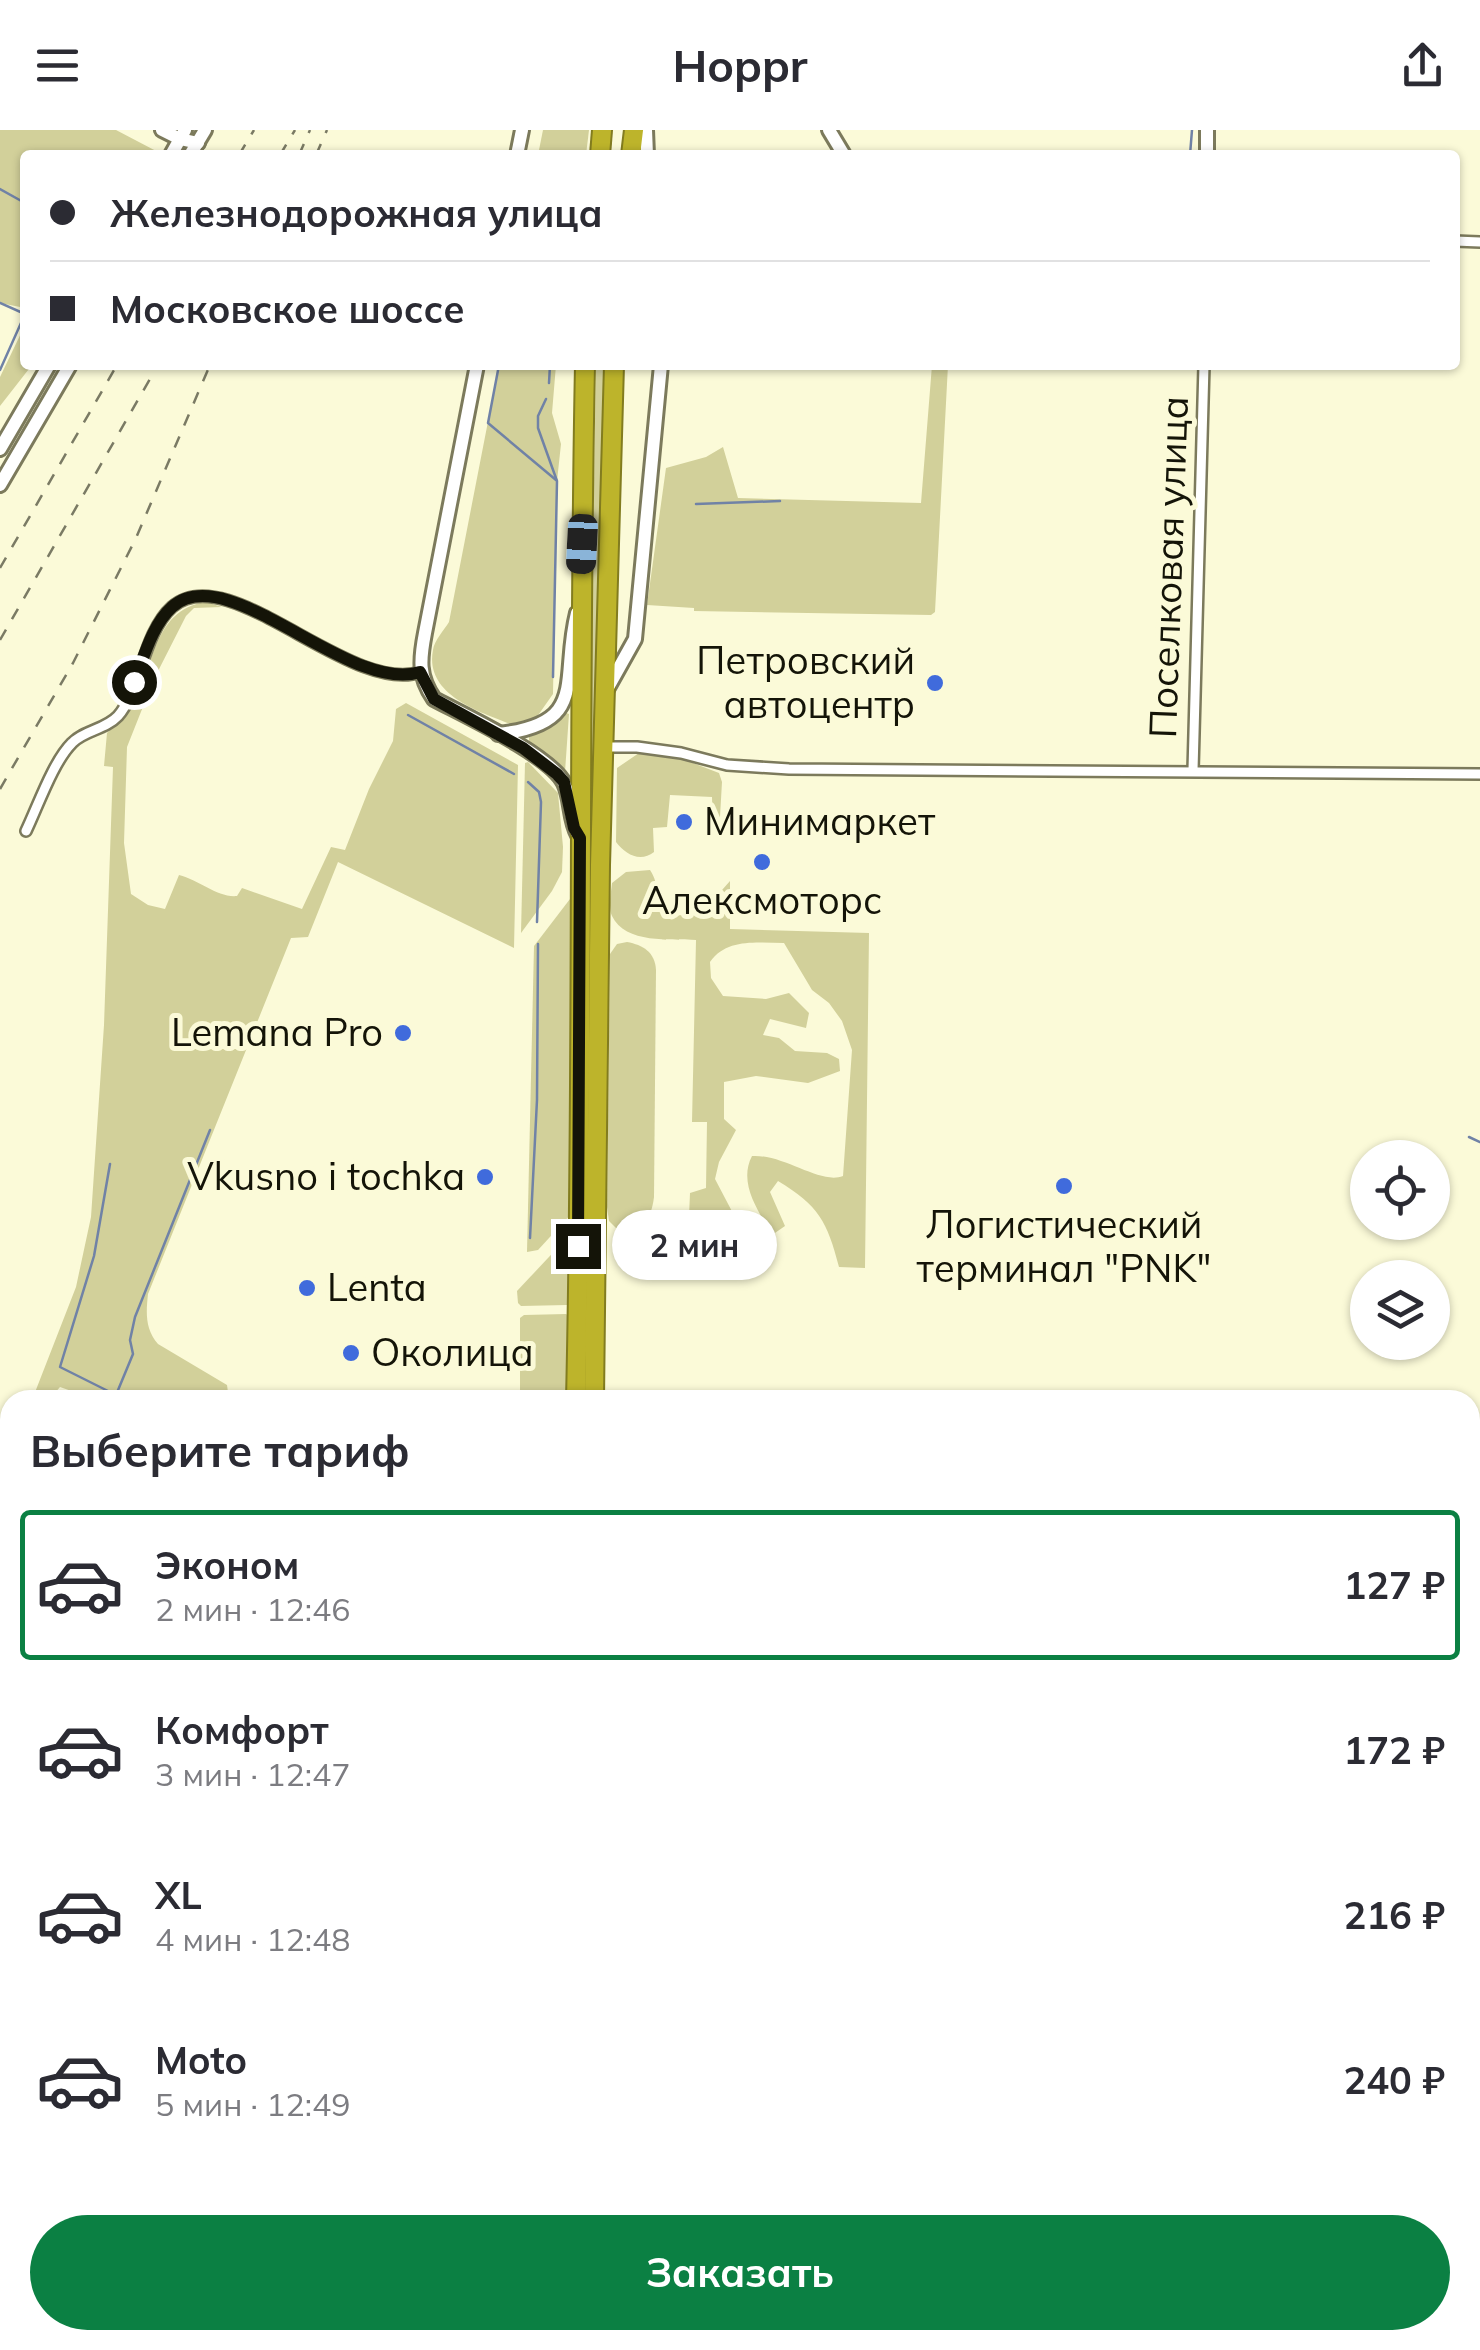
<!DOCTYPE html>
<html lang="ru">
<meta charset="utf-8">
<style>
:root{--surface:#fff;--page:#f2f2f3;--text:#2b2b33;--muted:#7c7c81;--line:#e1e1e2;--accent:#0b8043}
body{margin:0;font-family:Mulish,sans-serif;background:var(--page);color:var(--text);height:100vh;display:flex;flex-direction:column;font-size:38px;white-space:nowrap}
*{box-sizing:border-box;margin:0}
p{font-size:32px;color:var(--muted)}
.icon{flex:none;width:55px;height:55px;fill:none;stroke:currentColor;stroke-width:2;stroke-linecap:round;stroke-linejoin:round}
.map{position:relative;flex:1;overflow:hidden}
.sheet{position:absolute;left:0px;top:1260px;width:1480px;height:960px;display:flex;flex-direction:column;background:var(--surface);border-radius:30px 30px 0 0;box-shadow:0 2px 8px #0004}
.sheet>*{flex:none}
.hud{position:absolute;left:20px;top:20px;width:1440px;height:220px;border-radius:10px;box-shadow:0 2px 8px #0004;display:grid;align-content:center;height:220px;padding:0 30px;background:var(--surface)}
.fabs{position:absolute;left:1350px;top:1010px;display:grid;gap:20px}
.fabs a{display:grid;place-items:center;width:100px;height:100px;border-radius:50%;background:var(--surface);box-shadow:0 2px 8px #0004;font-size:50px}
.end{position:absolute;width:45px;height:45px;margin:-22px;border:12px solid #141408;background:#fff;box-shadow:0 0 0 5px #fff}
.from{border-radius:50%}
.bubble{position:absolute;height:70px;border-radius:35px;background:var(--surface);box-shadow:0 2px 8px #0004;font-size:32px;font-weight:700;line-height:70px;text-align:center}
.car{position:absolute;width:30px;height:60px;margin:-30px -15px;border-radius:12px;box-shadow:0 0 8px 2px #0007;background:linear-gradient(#222 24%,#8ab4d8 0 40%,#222 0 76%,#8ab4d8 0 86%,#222 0)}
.hud b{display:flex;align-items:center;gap:35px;height:95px;font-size:38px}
.hud b+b{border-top:2px solid var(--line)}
.hud i{width:25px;height:25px;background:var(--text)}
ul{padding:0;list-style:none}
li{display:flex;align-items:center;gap:30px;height:150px;margin:0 20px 15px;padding:0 10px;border:5px solid transparent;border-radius:10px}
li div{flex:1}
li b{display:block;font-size:38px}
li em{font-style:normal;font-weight:700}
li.current{border-color:var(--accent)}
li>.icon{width:90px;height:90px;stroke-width:1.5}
h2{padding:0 30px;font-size:45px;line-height:120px}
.cta{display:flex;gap:20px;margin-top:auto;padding:20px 30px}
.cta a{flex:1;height:115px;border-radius:60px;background:var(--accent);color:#fff;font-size:40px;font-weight:700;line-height:115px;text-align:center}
header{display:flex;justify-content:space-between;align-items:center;height:130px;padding:0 30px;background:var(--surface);font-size:45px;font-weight:700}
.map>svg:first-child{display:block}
</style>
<header><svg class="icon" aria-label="menu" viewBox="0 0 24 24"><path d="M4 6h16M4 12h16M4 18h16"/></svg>Hoppr<svg class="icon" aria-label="share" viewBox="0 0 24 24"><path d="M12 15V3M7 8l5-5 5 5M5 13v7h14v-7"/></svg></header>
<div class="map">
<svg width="1480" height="2220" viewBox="0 0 1480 2220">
<rect width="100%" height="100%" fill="#fbfad8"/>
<g fill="#d2d09a">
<polygon points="0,0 116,0 158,22 157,25 25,25 25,178 0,173"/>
<polygon points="543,0 589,0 586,25 538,25"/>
<polygon points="25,195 25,235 32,235 0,276 0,247"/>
<path d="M 499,235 L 556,235 L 552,283 L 561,314 L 557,351 L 553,564 L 534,591 L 516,596 C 483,583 424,566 433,520 C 434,511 444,500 449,492 Z"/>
<polygon points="596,235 604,235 594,704 588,704"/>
<polygon points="932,235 948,235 935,482 931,485 694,481 694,478 647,475 666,338 706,327 723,317 738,368 921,373"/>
<path d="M 206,472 L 222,477 L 194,478 L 186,486 L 154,549 L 127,617 L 124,713 L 131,764 L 148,775 L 165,779 L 179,745 C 199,750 218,768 237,766 L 242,758 L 302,779 L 331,717 L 345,720 L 369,659 L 393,611 L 396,579 L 406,573 L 518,635 L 514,818 L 338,732 L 308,807 L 291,808 L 148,1164 C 146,1183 145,1199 158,1214 L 227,1255 L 229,1270 L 97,1270 L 60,1257 L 49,1270 L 32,1270 L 76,1157 L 91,1087 L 104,895 L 113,637 L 104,636 L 107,603 C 114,596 123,589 129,581 C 154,543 151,479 206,472 Z"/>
<polygon points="564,582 569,584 565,642 529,611 529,607 548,598"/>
<path d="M 639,623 L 680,628 L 719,643 L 722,652 L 719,704 L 713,704 L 712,667 L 670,665 L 667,697 L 653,698 L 654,722 C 640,733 625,724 616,712 L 617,638 Z"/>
<polygon points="528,632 558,663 563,717 562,742 552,761 521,803 525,633"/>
<path d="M 650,740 C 661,756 653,770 669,786 C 714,784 703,780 730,751 L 730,799 L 869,803 L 865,1138 L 839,1137 C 827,1091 819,1076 778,1051 L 770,1062 L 785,1096 L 772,1105 C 758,1080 738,1053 752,1026 C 784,1024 820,1055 843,1046 L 852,920 L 842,891 L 829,873 L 812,860 L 784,813 C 757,813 727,808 710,832 L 711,848 L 723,866 L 766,869 L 789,863 L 809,883 L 806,898 L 770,889 L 763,905 L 779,908 L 795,921 L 827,923 L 839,929 L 840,941 L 808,953 L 756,946 L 724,952 L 724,989 L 736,1000 L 719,1032 L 715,1049 L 747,1110 L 688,1111 L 690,1063 L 706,1058 L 707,992 L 692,992 L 696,810 C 671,809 625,814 612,786 C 608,777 611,763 612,753 L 626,742 Z"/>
<polygon points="570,769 573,770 572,1083 538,1120 527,1122 534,816"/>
<path d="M 627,812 C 643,815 655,822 656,840 L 654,1067 C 651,1092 641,1100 616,1098 L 609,1091 L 607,1077 L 610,824 L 617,814 Z"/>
<polygon points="564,1111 572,1114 570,1167 567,1175 521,1176 518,1173 517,1161"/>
<polygon points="566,1184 573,1189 570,1270 520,1270 520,1188 524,1185"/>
<polygon points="10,1627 10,1750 0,1767 0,1653"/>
<polygon points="0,2057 10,2063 10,2210 212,2210 212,2220 0,2220"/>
</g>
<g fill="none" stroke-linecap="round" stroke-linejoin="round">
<g stroke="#7082a6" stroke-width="2.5">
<polyline points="1190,25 1192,0"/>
<polyline points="0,59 25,73"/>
<polyline points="0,173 25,184"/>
<polyline points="499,235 488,293 556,350"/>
<polyline points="0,240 25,184"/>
<polyline points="549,253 550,235"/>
<polyline points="546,269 538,286 538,298 557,351 553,547"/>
<polyline points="696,374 780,371"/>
<polyline points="408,585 514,644"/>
<polyline points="528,652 539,662 541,672 537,792"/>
<polyline points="1469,1007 1480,1012"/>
<polyline points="110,1034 94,1126 60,1237 126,1270"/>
<polyline points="530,1108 537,970 538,814"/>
<polyline points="116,1265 133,1224 130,1210 135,1187 210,1000"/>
<polyline points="1470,1434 1480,1434"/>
<polyline points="0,1746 10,1726"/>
</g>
<g stroke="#7c7a5c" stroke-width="14">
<g id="street">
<polyline points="1455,111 1480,112"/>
<polyline points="603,617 637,617 681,623 727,635 789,639 1480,644"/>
<polyline points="1193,640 1204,235"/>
<path d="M 26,701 C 38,676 53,632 72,613 C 84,600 105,600 118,586 C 140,562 143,503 172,477 C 228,427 349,566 421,542"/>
<polyline points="0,1631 10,1605"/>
</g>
</g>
<g stroke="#7c7a5c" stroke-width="18">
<g id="secondary">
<polyline points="162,0 180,9 198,13"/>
<polyline points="646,0 647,25"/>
<polyline points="829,0 844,25"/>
<polyline points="171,25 185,0"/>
<polyline points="190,25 205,0"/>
<polyline points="517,25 522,0"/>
<polyline points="1207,25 1207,0"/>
<path d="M 477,235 L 425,503 C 420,529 418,546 434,569 C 464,585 550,625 564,653 C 572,670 569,689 578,705"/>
<polyline points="0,319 49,235"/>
<polyline points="0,355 70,235"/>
<polyline points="606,561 635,509 661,235"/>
<path d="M 498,604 C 590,594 560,550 577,483"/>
<polyline points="1470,1398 1480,1398"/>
<polyline points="1470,1409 1480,1409"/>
</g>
</g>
<g stroke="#827c1f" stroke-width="22">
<g id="highway">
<polyline points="600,25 602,0"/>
<polyline points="631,25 634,0"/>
<path d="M 576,1270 C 584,925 578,580 585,235"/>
<polyline points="594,1270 600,735 614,235"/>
<polyline points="574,2220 574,2210"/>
</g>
</g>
<use href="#street" stroke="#fff" stroke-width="9"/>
<use href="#secondary" stroke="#fff" stroke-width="12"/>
<use href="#highway" stroke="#bdb42b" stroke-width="18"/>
<g stroke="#7a7a64" stroke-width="2.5" stroke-dasharray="12 12" stroke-linecap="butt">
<polyline points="239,25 254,0"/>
<polyline points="280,25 295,0"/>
<polyline points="299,25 310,0"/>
<polyline points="316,25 327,0"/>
<polyline points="0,438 117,235"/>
<polyline points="0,510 158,235"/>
<polyline points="0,659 73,533 136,408 210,235"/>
</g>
</g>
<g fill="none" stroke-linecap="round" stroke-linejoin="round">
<path stroke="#141408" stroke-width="12" d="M 134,552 C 144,527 152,495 172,477 C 228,427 349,565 420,542 L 434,569 L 523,618 L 557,644 L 564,652 L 574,698 L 580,708 L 578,1116"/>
</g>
<g fill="#406bdc" stroke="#fbfad8" stroke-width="4">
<circle cx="935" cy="553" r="10"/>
<circle cx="684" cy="692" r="10"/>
<circle cx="762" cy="732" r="10"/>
<circle cx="403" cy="903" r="10"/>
<circle cx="485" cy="1047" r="10"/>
<circle cx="1064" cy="1056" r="10"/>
<circle cx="307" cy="1158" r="10"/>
<circle cx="351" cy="1223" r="10"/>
</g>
<g text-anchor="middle" stroke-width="10" stroke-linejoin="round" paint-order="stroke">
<g font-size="38" fill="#141408" stroke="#fbfad8">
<text transform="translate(1169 437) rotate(-88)" y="13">Поселковая улица</text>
</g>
<g font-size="38" fill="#141408" stroke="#fbfad8" text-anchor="end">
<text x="915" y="544">Петровский<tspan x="915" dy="44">автоцентр</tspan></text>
<text x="704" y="705" text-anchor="start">Минимаркет</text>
<text x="762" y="784" text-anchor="middle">Алексмоторс</text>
<text x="383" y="916">Lemana Pro</text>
<text x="465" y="1060">Vkusno i tochka</text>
<text x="1064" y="1108" text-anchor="middle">Логистический<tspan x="1064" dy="44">терминал "PNK"</tspan></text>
<text x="327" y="1171" text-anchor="start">Lenta</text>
<text x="371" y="1236" text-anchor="start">Околица</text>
</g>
</g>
</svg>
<div class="fabs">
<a><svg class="icon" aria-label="locate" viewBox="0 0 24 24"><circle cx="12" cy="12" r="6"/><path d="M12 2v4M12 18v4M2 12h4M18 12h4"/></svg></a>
<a><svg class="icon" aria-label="layers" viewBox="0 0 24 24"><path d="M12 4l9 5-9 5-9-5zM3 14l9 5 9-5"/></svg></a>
</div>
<i class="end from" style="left:134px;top:552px"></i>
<i class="end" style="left:578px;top:1116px"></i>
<div class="bubble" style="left:612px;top:1080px;width:165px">2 мин</div>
<i class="car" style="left:582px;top:414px;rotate:183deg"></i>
<div class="hud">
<b><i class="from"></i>Железнодорожная улица</b>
<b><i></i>Московское шоссе</b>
</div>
<section class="sheet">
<h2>Выберите тариф</h2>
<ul>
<li class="current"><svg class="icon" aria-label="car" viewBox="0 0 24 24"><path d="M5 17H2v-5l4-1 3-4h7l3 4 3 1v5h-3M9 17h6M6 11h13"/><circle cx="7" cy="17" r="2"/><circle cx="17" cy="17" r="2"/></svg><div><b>Эконом</b><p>2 мин · 12:46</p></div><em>127 ₽</em></li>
<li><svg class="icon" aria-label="car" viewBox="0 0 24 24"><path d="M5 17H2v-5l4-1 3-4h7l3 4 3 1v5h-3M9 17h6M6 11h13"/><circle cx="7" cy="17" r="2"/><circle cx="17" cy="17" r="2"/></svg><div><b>Комфорт</b><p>3 мин · 12:47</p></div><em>172 ₽</em></li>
<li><svg class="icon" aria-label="car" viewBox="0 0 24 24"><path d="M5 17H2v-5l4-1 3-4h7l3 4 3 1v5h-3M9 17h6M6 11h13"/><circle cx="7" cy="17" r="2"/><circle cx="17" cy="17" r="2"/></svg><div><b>XL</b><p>4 мин · 12:48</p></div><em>216 ₽</em></li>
<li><svg class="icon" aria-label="car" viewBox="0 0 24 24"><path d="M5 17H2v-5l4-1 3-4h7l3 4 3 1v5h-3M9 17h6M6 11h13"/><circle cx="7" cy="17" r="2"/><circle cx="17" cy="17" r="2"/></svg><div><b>Moto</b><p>5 мин · 12:49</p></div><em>240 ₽</em></li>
</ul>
<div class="cta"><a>Заказать</a></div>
</section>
</div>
